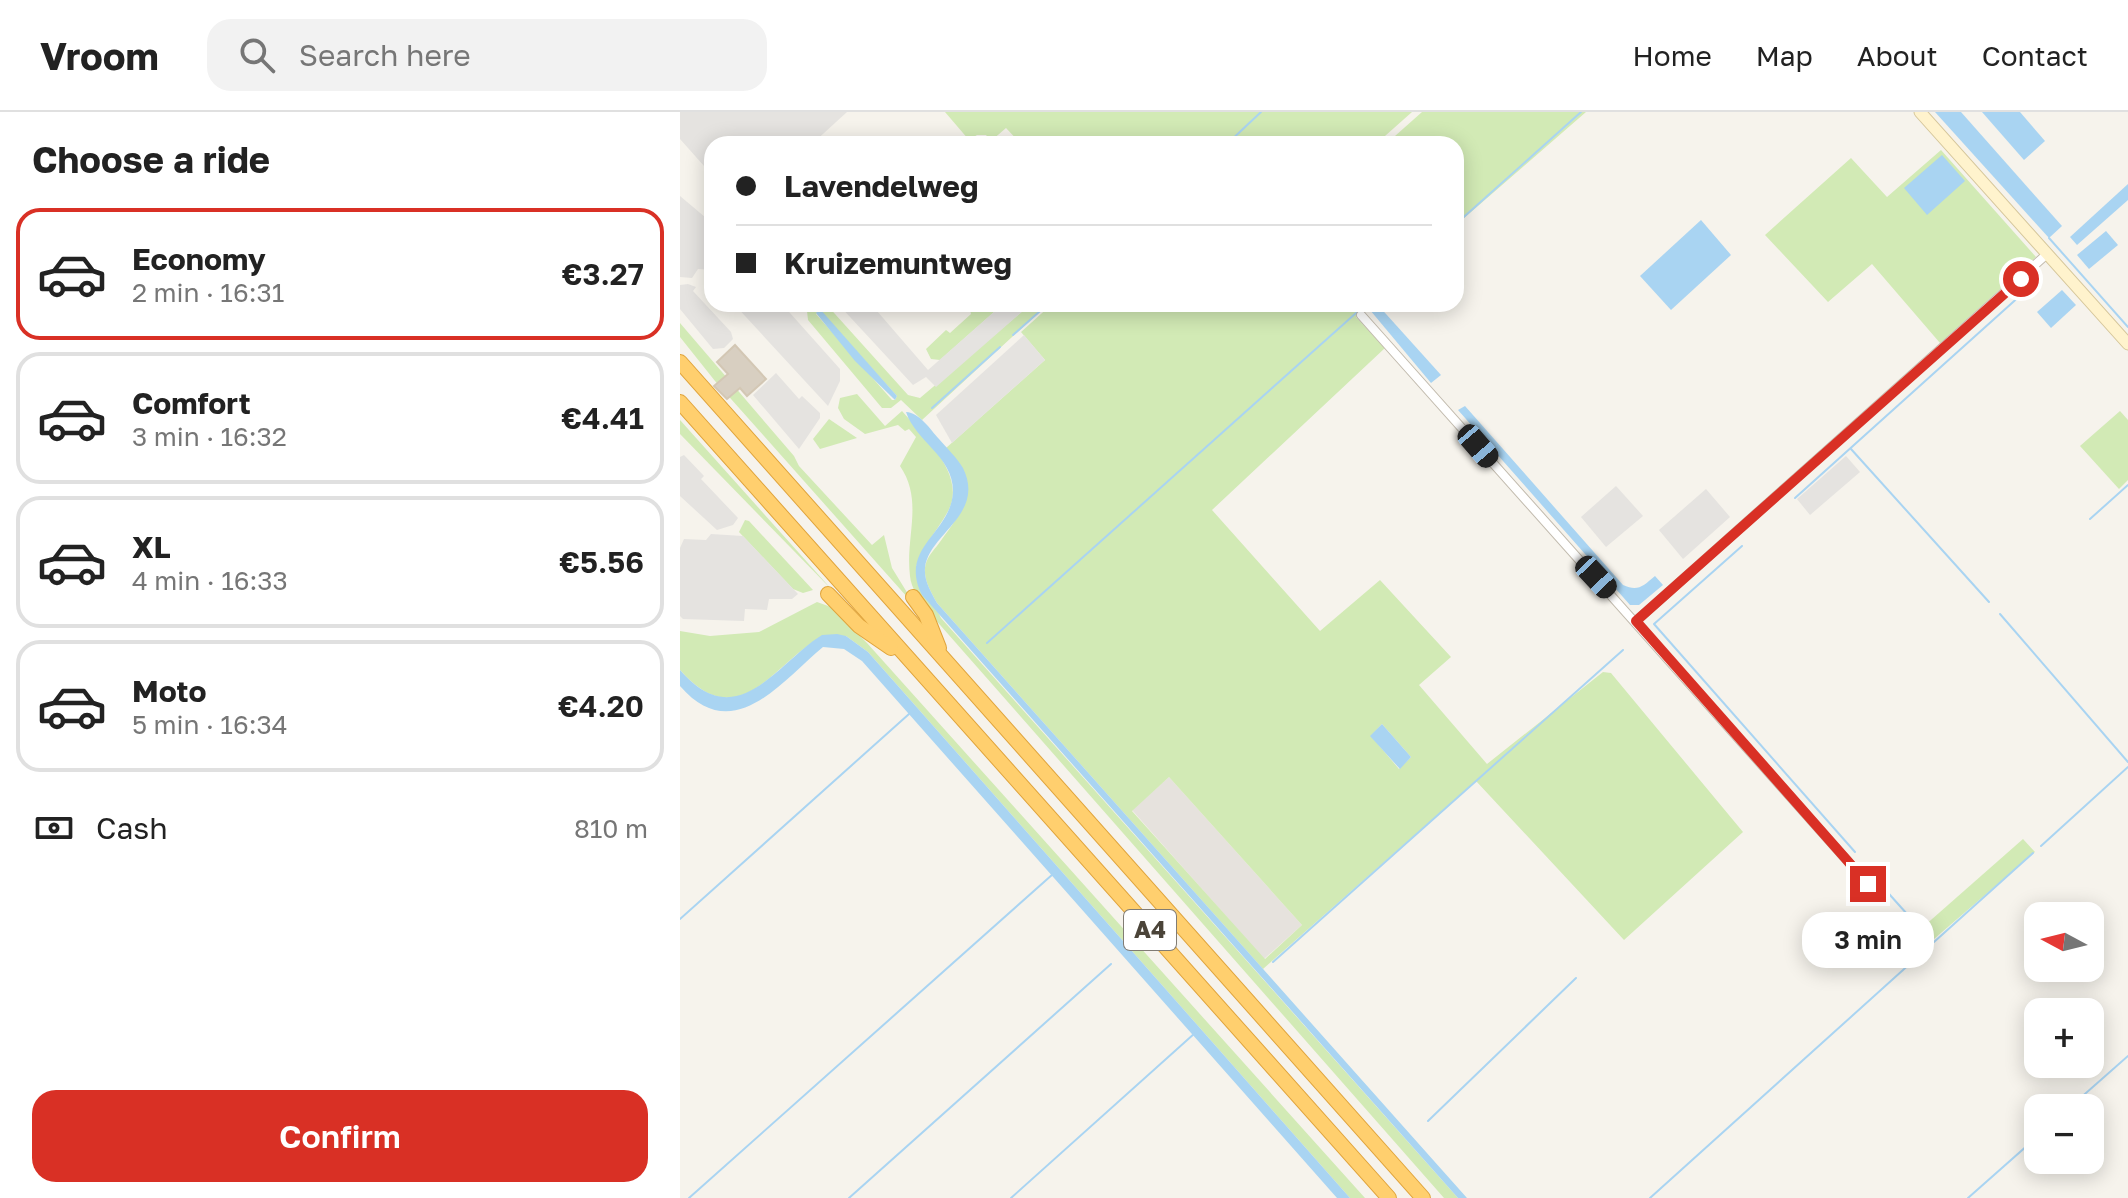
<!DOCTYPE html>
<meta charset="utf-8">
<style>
:root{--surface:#fff;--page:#f2f2f2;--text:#222;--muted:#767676;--line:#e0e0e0;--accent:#d93025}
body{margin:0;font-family:"Golos Text",sans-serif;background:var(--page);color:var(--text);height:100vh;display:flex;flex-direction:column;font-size:30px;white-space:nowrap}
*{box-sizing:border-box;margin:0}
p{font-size:26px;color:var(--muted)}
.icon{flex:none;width:44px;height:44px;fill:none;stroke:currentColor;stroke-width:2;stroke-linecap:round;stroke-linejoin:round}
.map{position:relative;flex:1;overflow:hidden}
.sheet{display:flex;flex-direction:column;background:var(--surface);width:680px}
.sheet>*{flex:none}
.top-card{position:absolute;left:24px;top:24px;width:760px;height:176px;border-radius:24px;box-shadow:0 4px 20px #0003;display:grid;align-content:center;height:176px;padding:0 32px;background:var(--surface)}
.needle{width:52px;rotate:277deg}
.controls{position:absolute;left:1344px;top:790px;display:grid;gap:16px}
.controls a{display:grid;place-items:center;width:80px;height:80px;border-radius:16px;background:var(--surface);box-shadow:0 4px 20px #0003;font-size:40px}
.end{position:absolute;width:36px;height:36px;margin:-18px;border:10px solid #d93025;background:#fff;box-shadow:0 0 0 4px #fff}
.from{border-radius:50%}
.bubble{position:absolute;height:56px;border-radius:24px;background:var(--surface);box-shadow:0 4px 20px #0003;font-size:26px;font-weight:600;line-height:56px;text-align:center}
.car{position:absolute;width:24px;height:48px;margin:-24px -12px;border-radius:10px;box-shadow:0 0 6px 2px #0007;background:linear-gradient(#222 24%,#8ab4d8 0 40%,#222 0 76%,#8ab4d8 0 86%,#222 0)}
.top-card b{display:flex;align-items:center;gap:28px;height:76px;font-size:30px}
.top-card b+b{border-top:2px solid var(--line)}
.top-card i{width:20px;height:20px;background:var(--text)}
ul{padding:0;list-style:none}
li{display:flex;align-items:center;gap:24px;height:132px;margin:0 16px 12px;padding:0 16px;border:4px solid var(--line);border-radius:24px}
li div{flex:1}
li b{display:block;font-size:30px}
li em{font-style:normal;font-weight:600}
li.on{border-color:var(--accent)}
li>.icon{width:72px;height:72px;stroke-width:1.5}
h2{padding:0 32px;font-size:36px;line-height:96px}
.pay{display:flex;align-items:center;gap:20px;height:88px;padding:0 32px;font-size:30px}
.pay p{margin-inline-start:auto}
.primary-button{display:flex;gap:16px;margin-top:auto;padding:16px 32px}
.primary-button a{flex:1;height:92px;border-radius:24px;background:var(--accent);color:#fff;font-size:32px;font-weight:600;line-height:92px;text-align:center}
header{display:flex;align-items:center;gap:48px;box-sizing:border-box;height:112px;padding:0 40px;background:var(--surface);border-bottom:2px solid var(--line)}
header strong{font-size:38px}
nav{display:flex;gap:44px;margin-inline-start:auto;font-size:28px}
.search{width:560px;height:72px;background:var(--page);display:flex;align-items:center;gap:20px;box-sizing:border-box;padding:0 28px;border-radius:24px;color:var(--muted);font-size:30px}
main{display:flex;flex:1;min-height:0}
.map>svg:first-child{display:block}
</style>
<header>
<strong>Vroom</strong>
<div class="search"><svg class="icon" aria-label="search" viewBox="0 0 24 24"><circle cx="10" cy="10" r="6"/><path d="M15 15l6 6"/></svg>Search here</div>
<nav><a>Home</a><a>Map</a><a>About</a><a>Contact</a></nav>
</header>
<main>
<section class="sheet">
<h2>Choose a ride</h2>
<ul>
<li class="on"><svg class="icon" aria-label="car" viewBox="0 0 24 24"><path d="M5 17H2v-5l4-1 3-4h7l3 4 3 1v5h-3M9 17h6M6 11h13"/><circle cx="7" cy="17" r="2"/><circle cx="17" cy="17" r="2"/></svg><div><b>Economy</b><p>2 min · 16:31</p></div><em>€3.27</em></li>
<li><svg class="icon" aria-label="car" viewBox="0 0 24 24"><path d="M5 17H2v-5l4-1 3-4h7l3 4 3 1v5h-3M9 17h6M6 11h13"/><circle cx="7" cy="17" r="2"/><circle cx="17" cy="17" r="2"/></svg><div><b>Comfort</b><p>3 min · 16:32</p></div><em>€4.41</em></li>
<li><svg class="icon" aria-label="car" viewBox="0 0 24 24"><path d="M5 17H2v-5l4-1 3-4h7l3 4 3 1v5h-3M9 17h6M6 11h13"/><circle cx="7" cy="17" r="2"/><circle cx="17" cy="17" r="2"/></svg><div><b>XL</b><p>4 min · 16:33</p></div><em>€5.56</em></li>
<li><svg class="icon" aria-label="car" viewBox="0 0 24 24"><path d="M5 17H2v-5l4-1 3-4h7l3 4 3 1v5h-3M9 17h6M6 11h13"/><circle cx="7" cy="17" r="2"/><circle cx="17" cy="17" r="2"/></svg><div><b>Moto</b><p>5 min · 16:34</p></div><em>€4.20</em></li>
</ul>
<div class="pay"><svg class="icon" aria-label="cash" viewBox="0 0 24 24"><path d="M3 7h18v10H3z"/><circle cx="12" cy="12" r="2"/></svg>Cash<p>810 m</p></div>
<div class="primary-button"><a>Confirm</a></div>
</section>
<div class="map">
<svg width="1448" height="1086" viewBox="0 0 1448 1086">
<rect width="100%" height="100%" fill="#f6f3ec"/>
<polygon fill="#e6e2dd" points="489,665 622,813 584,847 452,698"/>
<g fill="#d2eab5" fill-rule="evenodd">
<polygon points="265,0 732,0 696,32 341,32 326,16 311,29 306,23 297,23 289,28"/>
<polygon points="742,0 906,0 776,113 776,32 706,32"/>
<polygon points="1261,38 1356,145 1260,231 1192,152 1148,190 1085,123 1171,46 1207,85"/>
<path d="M 134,192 L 146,192 L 228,283 L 240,286 L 351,192 L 368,192 L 242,308 L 221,288 L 211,296 L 202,296 L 128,208 L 127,199 ZM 139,198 L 217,284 L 215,288 L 212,288 L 136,202 Z"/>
<polygon points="300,192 323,192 260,248 251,247 246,237 266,218 270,221 291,202 290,198"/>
<path d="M 372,192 L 685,192 L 676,205 L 705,236 L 532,398 L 640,519 L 700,468 L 771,545 L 739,573 L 807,652 L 923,560 L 931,561 L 1063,720 L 944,828 L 796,669 L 583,857 L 257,491 C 251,480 244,469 245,456 C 246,447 251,441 257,434 C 284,397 302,376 266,336 L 365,248 L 341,220 ZM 702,612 L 731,645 L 719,657 L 691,624 ZM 489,665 L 622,813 L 585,847 L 452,699 Z"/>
<polygon points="0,211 114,344 119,354 192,433 204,423 212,456 236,495 35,269 0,225"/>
<path d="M 177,282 L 205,314 L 222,299 C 244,324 289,365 267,401 C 256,420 243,434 236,455 L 261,506 L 778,1086 L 764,1086 L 246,497 C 239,487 231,476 230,464 C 225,425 244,389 220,354 L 236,325 L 229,317 L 225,319 L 218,313 L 185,322 L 164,307 L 158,296 L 160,286 Z"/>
<polygon points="1440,299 1448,308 1448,368 1439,377 1400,334"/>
<polygon points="149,307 177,326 140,337 133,327"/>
<polygon points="0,308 153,479 0,322"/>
<polygon points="65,408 69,409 133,478 123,481 113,477 59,420"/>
<path d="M 137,490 L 151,495 L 187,531 L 685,1086 L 670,1086 L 188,540 L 166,524 L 142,524 C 92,553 59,625 0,558 L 0,519 L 30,524 L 79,520 Z"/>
<polygon points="1343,727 1355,740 1254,827 1243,815"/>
</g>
<g fill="#e5e3e0">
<polygon points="0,0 167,0 132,32 32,32 32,63 0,27"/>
<polygon points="0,84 32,111 32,158 18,157 12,166 0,165"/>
<polygon points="8,172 16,175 13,179 51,220 53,227 44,236 33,237 0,197 0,173"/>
<polygon points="54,192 102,192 160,257 160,269 148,294"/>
<polygon points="158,192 191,192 248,258 323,192 351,192 256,275 246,265 233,273"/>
<polygon points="344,223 365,248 272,331 256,303"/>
<polygon points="96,261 119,287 122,284 140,301 140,306 119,337 73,283"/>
<polygon points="4,343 24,364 21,367 58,406 53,413 37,418 0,384 0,345"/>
<polygon points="1166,344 1180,360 1130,403 1117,387"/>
<polygon points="936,374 963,404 926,435 901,405"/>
<polygon points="1026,377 1050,405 1003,447 979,418"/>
<polygon points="31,422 63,424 118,482 112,487 89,487 87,498 65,497 64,509 3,507 0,504 0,436 4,427 26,428"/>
</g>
<g fill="#a9d4f2">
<polygon points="1255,0 1281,0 1382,114 1369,126"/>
<polygon points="1302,0 1340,0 1365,29 1344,48"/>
<polygon points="1262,43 1285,69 1247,103 1224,76"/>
<polygon points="1448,72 1448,88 1397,133 1390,125"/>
<polygon points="1021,108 1051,143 991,198 960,164"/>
<polygon points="1426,119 1438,133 1409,157 1397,143"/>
<polygon points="1382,178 1396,193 1371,216 1357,200"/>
<polygon points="685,192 697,192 761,263 751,271"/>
<polygon points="140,197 217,284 215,288 175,249 136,201"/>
<path d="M 785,294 L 943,473 C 958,480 963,474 975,464 L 983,473 L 959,493 L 950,493 L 778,298 Z"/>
<path d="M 226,300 C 240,301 250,317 259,327 C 267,336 277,346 283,356 C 306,403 248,422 245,456 C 244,469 251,480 257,491 L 787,1086 L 778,1086 L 242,483 C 218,435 271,422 273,380 C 274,345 236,330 226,300 Z"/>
<path d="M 157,522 L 166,524 L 188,540 L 670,1086 L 657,1086 L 182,549 L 164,537 L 143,535 C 100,571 53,635 0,574 L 0,558 C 53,619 89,563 133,529 L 142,523 Z"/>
<polygon points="702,612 731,645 720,657 690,624"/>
</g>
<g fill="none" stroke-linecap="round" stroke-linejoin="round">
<g stroke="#a9d4f2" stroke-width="2">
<polyline points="547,32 581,0"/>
<polyline points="776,112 901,0"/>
<polyline points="1369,126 1448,215"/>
<polyline points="333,223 368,192"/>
<polyline points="252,296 320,235"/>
<polyline points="1171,337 1309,490"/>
<polyline points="1115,386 1342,182"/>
<polyline points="1410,407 1448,373"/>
<polyline points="1062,434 974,512 1175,740"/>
<polyline points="1320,502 1448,650"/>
<polyline points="307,531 685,193"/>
<polyline points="1361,734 1448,655"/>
<polyline points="0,807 229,602"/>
<polyline points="1254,830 1353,741"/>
<polyline points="593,850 943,538"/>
<polyline points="1389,996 1448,944"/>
<polyline points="748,1009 896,866"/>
<polyline points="9,1086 373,762"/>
<polyline points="169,1086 431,852"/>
<polyline points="331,1086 515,921"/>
<polyline points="970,1086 1253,831 1193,764"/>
<polyline points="1288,1086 1358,1024"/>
</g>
</g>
<polygon fill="#d8cfc1" stroke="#d3c7b4" stroke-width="2" points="55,233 86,267 67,284 60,276 47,287 34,274 48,262 37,250"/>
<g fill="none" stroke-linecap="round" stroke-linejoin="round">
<g stroke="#c2bbae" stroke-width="10">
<g id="street">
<polyline points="681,203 1188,772"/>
<polyline points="956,509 1367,142"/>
</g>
</g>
<g stroke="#d6c79b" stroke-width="13">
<polyline id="secondary" points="1240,0 1448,232"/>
</g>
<g stroke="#e0a43c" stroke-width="16">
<g id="highway">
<polyline points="0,250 743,1086"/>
<polyline points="0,290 709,1086"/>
<polyline points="148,482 179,514 211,536"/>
<polyline points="233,485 246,503 259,536"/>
</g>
</g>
<use href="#street" stroke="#fff" stroke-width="8"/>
<use href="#secondary" stroke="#fff3cd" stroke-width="11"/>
<use href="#highway" stroke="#ffcf6e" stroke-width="14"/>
</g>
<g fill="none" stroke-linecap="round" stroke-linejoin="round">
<polyline stroke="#d93025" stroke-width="10" points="1188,772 956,509 1341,167"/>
</g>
<g text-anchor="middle" stroke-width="8" stroke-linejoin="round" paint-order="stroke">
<rect fill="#fff" stroke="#817c74" stroke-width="2" x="444" y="798" width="52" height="40" rx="6"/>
<g font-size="24" font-weight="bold" fill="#4b4439">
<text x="470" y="826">A4</text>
</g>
</g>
</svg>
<div class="controls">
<a><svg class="needle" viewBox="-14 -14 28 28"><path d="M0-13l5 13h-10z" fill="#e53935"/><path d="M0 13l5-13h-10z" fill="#767676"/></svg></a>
<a>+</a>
<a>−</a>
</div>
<i class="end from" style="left:1341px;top:167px"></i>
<i class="end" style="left:1188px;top:772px"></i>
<div class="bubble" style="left:1122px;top:800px;width:132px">3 min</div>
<i class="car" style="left:798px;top:334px;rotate:139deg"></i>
<i class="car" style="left:916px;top:465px;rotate:137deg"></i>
<div class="top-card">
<b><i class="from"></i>Lavendelweg</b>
<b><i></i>Kruizemuntweg</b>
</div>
</div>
</main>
